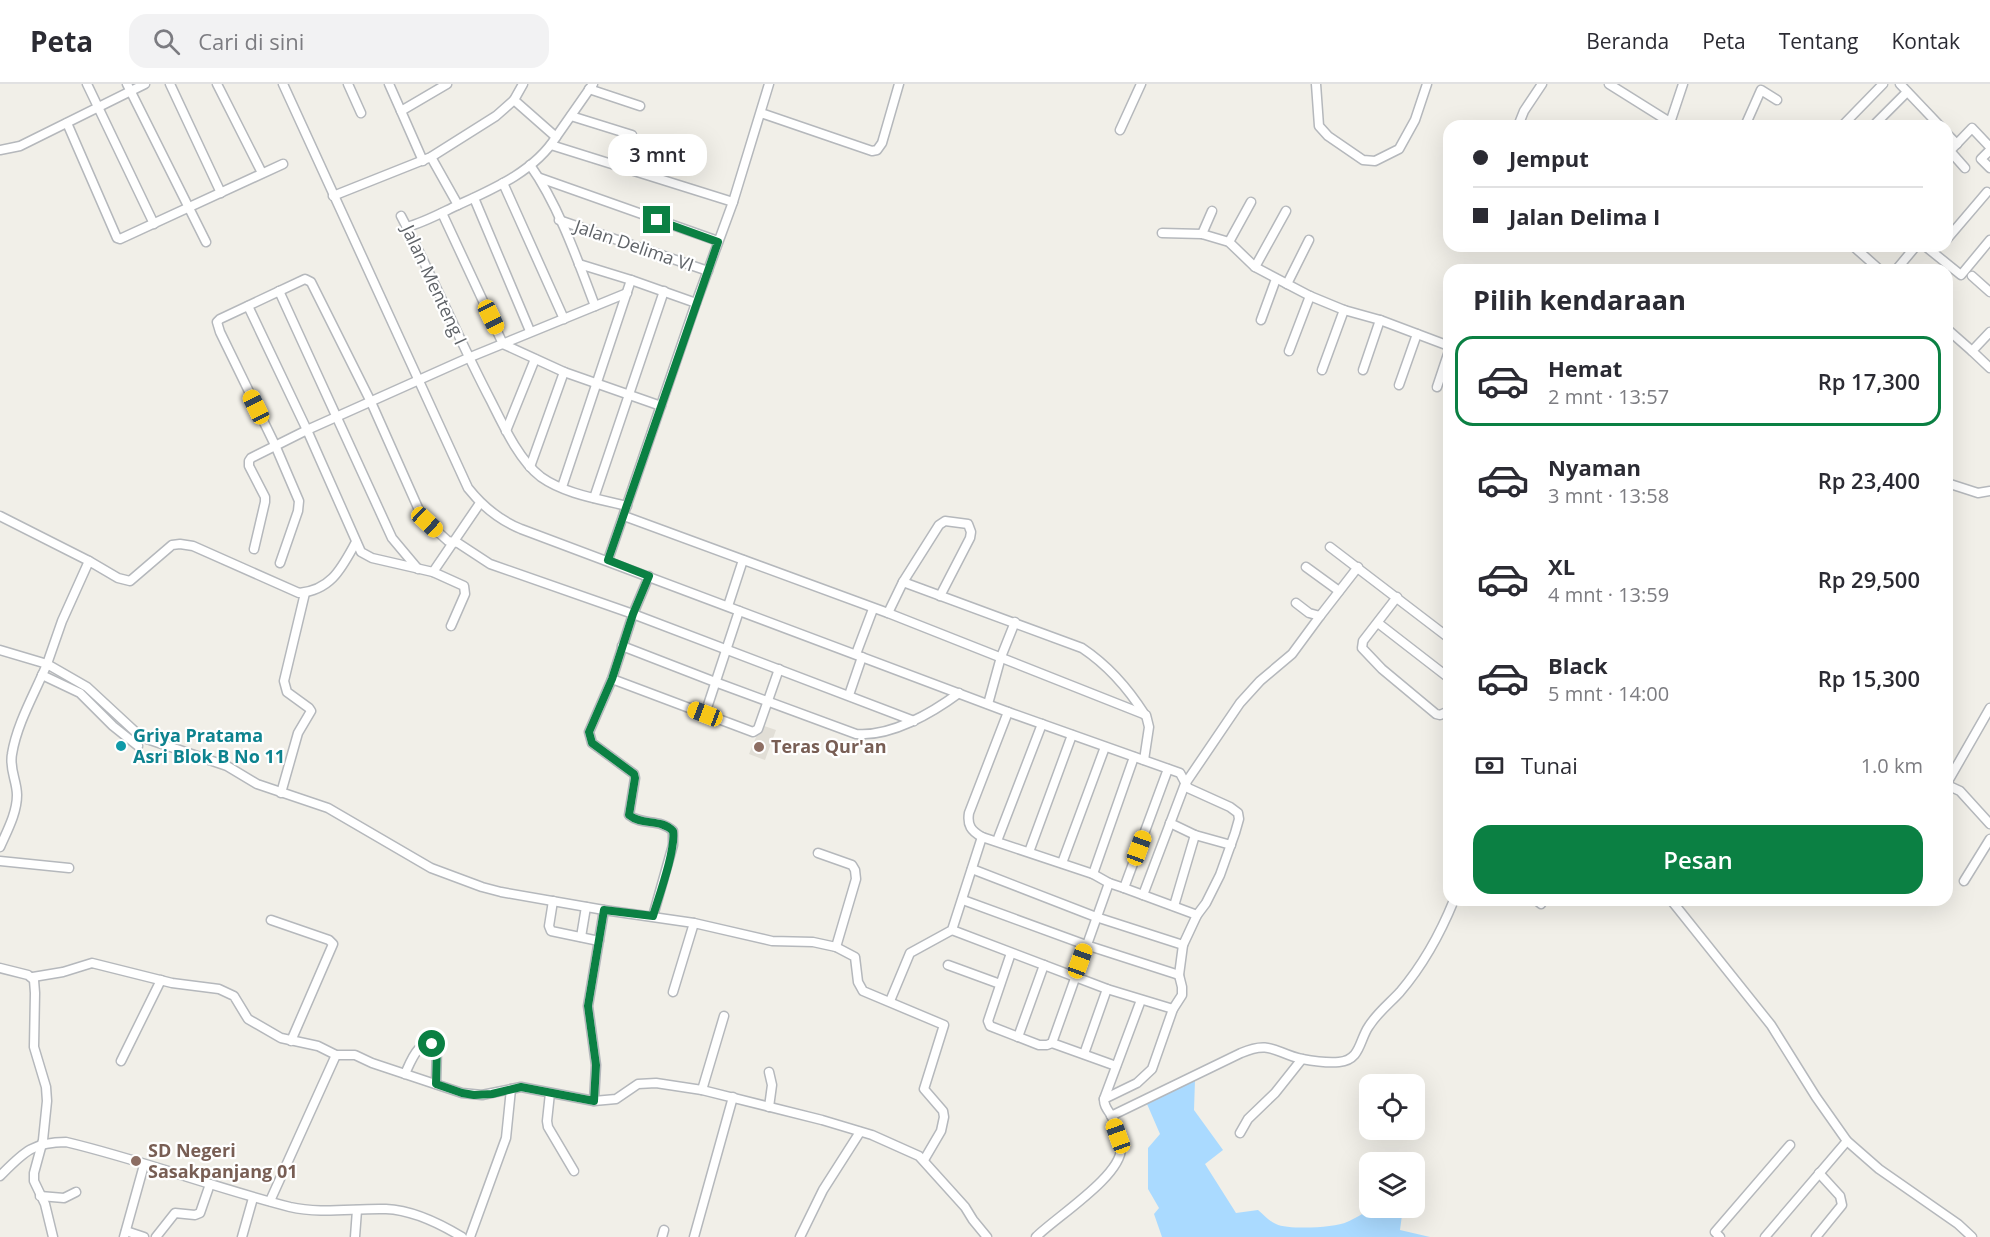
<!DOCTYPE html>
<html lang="id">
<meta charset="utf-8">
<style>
:root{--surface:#fff;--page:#f2f2f3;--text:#2b2b33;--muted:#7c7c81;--line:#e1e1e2;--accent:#0b8043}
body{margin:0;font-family:"Open Sans",sans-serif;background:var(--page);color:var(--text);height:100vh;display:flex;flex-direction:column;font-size:22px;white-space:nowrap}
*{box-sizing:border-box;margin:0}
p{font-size:20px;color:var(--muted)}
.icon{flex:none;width:33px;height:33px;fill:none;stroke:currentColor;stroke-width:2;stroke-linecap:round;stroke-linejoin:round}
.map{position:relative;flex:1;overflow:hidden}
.panel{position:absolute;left:1443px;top:180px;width:510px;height:642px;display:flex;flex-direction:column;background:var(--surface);border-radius:18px;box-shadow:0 6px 24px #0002}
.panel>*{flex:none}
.guide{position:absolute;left:1443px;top:36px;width:510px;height:132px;border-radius:18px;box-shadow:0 6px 24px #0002;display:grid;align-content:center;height:132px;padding:0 30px;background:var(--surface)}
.fabs{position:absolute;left:1359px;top:990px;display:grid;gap:12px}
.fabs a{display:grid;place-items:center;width:66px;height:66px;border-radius:12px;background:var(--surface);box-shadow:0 6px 24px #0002;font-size:30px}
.end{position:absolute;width:27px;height:27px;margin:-14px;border:8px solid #0b8043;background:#fff;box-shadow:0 0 0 3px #fff}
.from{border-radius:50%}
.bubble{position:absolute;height:42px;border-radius:18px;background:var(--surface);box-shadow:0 6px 24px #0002;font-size:20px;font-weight:600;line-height:42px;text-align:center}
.car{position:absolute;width:18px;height:36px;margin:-18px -9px;border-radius:8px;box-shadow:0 0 4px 2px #0007;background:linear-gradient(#f5c518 24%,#345 0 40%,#f5c518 0 76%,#345 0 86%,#f5c518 0)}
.guide b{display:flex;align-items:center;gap:21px;height:57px;font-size:22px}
.guide b+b{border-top:2px solid var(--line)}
.guide i{width:15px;height:15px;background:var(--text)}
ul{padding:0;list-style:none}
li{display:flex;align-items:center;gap:18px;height:90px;margin:0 12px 9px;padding:0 18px;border:3px solid transparent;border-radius:18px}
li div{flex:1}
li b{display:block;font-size:22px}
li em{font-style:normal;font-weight:600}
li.on{border-color:var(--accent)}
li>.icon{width:54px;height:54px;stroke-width:1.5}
h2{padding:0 30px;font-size:27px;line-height:72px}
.pay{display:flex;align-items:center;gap:15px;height:66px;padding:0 30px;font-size:22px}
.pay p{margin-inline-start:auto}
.cta{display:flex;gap:12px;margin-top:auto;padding:12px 30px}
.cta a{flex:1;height:69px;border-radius:18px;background:var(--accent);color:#fff;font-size:24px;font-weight:600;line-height:69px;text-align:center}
header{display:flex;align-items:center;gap:36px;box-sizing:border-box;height:84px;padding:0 30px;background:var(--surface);border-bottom:2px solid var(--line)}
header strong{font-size:28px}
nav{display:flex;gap:33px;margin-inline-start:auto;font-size:21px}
.search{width:420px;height:54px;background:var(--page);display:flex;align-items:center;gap:15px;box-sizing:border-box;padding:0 21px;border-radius:18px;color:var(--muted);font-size:22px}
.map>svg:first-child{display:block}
</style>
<header>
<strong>Peta</strong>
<div class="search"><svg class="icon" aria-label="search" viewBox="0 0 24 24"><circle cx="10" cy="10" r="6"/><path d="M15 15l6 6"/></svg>Cari di sini</div>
<nav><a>Beranda</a><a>Peta</a><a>Tentang</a><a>Kontak</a></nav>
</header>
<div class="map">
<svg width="1990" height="1153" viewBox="0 0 1990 1153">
<rect width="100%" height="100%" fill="#f1efe8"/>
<polygon fill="#e1ded6" points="761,641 776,646 765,676 749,670"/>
<path fill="#aadaff" d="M 1195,996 L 1194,1026 L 1223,1066 L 1205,1080 L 1236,1129 L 1258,1126 C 1263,1130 1270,1138 1276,1140 C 1288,1146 1335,1144 1347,1138 C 1372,1127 1373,1115 1402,1131 L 1400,1146 L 1430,1153 L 1162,1153 L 1154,1130 L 1159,1124 L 1148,1105 L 1148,1064 L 1160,1050 L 1147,1020 Z"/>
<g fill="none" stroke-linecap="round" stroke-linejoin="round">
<g stroke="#b5b8bc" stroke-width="11">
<g id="minor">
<polyline points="87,0 154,140"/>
<polyline points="127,0 206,158"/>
<polyline points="170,0 221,109"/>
<polyline points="217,0 262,89"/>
<path d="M 283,0 L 468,404 C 483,423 499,436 521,445 L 1008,628 L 1180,689 L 1188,704 L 1230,723 L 1238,729 L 1239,735 L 1235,749 L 1220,791 L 1206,819 L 1197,831 L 1183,861 L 1179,891 L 1182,903 L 1182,911 L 1173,925 L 1152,985 L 1137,999 L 1104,1015 C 1104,1022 1107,1025 1111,1031 C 1116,1040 1120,1053 1121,1063 C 1123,1091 1056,1133 1036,1153"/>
<polyline points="348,0 361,29"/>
<polyline points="389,0 401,27"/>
<polyline points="1316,0 1319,42 1328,52 1363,76 1375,77 1399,65 1415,36 1427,0"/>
<polyline points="1609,0 1676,42"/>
<polyline points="1900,0 1940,42"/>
<polyline points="589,5 640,22"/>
<polyline points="761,29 872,67 877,66 882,59 899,0"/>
<polyline points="571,32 632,51 619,83"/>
<polyline points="67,39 117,154 120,155 283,80"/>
<polyline points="1670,39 1683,0"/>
<polyline points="1876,39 1907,8"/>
<polyline points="1518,42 1524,27 1542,0"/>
<polyline points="1745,42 1761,6 1777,16"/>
<polyline points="1842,42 1883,0"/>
<polyline points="1120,46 1141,0"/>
<polyline points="1947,50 1957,60"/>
<polyline points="556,53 593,0"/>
<polyline points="551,61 733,118 696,219 608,476"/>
<polyline points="0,66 20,62 145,0"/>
<polyline points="1990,66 1981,75 1990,84"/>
<polyline points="1950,67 1965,84"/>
<polyline points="1947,70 1972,44 1990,63"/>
<polyline points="431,73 458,121"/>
<polyline points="423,77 401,27 447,0"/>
<path d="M 530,81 C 558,120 578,177 595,222"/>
<polyline points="540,94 718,157"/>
<polyline points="503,99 564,235"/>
<polyline points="333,112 431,73 496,32 514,16 523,0"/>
<polyline points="474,114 530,247"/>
<polyline points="733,118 769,0"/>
<polyline points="442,129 503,260 564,288 661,322"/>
<path d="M 401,132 C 433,193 459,256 491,317 C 503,341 519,376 541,393 C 565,410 599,415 627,422"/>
<polyline points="559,136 708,187"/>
<path d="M 407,143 C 425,138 441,129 458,121 C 493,105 535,87 556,53 L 514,16"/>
<polyline points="1162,149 1202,150 1229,158 1255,183 1310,212 1344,226 1380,236 1449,262"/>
<polyline points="1202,150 1212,127"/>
<polyline points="1947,155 1987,108"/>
<polyline points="1229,158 1251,118"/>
<polyline points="1853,162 1880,186"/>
<polyline points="1925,162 1961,191 1990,156"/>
<polyline points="579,180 631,196 696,219"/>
<polyline points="1255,183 1286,127"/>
<polyline points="1896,186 1916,162"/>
<polyline points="1972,192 1990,208"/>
<polyline points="1287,200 1309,156"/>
<polyline points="279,207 392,454 418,485"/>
<polyline points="248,222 307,346 361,468 372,474 433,488 464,502 465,510 451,542"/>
<polyline points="1261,236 1276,195"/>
<polyline points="1947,245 1972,267"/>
<polyline points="1990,248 1972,267 1990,284"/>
<polyline points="1289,267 1310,212"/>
<polyline points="1322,286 1344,226"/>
<polyline points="1363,286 1380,236"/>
<polyline points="1399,301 1417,250"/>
<polyline points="1437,303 1449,267"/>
<polyline points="506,347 535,275"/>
<polyline points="530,383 564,288"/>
<polyline points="1947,399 1978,409 1990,407"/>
<polyline points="562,403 631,196"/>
<polyline points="594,414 664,207"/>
<polyline points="0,432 89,477"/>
<polyline points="624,432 888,529 1146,631 1149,643 1144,676"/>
<path d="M 356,458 C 342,483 332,506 299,509 L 193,462 L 180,460 L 172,461 L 130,497 L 118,494 L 89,477 L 62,537 L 47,580 L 87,603 L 141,653 L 227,682 L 257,700 L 328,724 L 431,784 L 482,803 L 501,808 L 604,826 L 694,839 L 772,857 L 813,858 L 836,863 L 855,873 L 858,898 L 863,907 L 944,941 L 924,1005 L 943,1027 L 944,1033 L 941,1047 L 924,1076"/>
<polyline points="1330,463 1449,554"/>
<polyline points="254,465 265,418 265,413 249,382 249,377 251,374 307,346 468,274 627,209"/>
<polyline points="280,479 298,427 299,417 275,361 220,248 217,238 220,235 305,195 311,198 371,318 419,426 427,438 448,457 458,459 490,480 633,530 914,637"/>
<polyline points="1306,483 1339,507"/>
<polyline points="433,488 480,419"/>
<path d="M 649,492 L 633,530 L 612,595 L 589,648 L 592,659 L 634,690 L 635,694 L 629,731 C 642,742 660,734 673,747 L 673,761 L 653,832"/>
<path d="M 903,498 L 1082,564 C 1109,582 1128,604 1145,631"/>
<polyline points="1397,513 1363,557 1362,564 1382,585 1436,630 1440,631 1449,627"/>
<polyline points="1296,519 1309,529 1320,532 1358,483"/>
<polyline points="728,522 743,476"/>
<polyline points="888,529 903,498 939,441 945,437 968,440 971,448 970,454 940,512"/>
<polyline points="1378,539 1449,594"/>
<path d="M 622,562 L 715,598 L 856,650 C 891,653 932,629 959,609"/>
<path d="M 0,566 L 47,580 C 35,609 17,639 12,670 C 9,685 17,697 17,711 C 17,729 7,747 0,763"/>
<polyline points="856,570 873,525"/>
<polyline points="42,591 80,609 113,642 138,662"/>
<polyline points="612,595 753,648 758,645 779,585"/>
<polyline points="849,611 862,573"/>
<polyline points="988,620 1001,573 1015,538"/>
<path d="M 1008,628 L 969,729 C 967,741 971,747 982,753 L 1093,790 L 1109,799 L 1124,804 L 1168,685"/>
<polyline points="705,630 739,527"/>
<polyline points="1947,699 1990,624"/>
<polyline points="1947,701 1960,707 1990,740"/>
<polyline points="281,709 298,649 311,627 309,624 287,608 284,597 305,509"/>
<polyline points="1170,739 1195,751 1231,761"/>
<polyline points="997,757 1042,640"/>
<polyline points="1029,768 1072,651"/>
<polyline points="818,769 852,781 855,786 856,795 836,863"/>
<polyline points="0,777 69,784"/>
<polyline points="1062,779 1105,663"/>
<polyline points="972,785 1096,833 1183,861"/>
<polyline points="1093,790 1134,673"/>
<polyline points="1964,797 1990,755"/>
<polyline points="1124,804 1197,831"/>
<polyline points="1143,811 1185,700 1240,619 1260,597 1292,570 1320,532"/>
<polyline points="963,816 1086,861 1179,891"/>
<polyline points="1536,816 1541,820"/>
<polyline points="1671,816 1771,941 1816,1013 1847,1057 1879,1085 1958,1140 1972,1153"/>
<polyline points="553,817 549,842 551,847 599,857"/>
<polyline points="1174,822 1195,751"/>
<polyline points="271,836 329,856 333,860 291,957"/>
<polyline points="952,846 1107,905 1173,925"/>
<polyline points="581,853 586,823"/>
<polyline points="1011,869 988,937 990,942 1039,961 1047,961 1052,959 1116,982"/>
<polyline points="948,881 1000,900"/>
<polyline points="0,884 28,891 34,896 35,909 34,963 46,1003 47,1017 43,1056 34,1089 34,1097 45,1120 53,1153"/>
<polyline points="33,893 63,888 92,879 172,899 219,905 234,912 248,935 281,954 318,962 336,971 355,971 372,979 462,1009 482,1011 521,1003 594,1017 616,1015 638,1000 656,999 702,1006 822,1036 872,1051 919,1072 965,1123 973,1136 987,1153"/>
<polyline points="673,908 694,839"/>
<polyline points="890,917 910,869 952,846 982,753"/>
<polyline points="1018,953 1044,881"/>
<polyline points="1052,959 1109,799"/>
<polyline points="1084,970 1107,905"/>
<polyline points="121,977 161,896"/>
<polyline points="769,988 772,1001 769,1023"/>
<path d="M 405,990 C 411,977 419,952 437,963 L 436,1000"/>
<polyline points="702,1006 724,932"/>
<polyline points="550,1009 547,1037 548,1043 574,1087"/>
<polyline points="1104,1015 1141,916"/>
<polyline points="594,1017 596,981 588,922 604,826"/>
<path d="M 1111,1032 L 1241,969 C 1271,956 1275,969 1302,975 C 1313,977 1328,979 1339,978 C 1361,976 1359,956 1369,942 C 1378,928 1390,919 1400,908 C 1423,881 1441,848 1454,816"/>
<polyline points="1240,1049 1248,1035 1275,1009 1302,975"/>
<path d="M 0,1092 C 23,1069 32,1058 66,1058 C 142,1076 215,1104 290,1123 C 321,1130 354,1124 386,1125 C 413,1126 439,1139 462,1153"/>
<polyline points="40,1112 64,1114 76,1108"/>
<polyline points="270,1117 336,971"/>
<polyline points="126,1147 144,1153"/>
<polyline points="124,1153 144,1081"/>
<polyline points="156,1153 175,1129 195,1131 200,1129 210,1100"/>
<polyline points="242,1153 253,1114"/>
<polyline points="355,1153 357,1126"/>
<polyline points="470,1153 506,1054 511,1005"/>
<polyline points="662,1153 664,1146"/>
<polyline points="694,1153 733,1013"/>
<polyline points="800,1153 823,1106 860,1048"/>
<polyline points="1720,1153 1715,1148 1790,1061"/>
<polyline points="1765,1153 1847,1057"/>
<polyline points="1816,1153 1842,1121 1840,1112 1819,1089"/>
</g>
</g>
<use href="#minor" stroke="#fff" stroke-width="8"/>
</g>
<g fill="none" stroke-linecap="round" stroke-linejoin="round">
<path stroke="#0b8043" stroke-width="8" d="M 432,960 L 437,963 L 436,1000 L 462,1009 L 474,1011 L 492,1010 L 521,1003 L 594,1017 L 596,981 L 588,922 L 604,826 L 653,832 C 659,812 676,765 673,747 C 660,734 642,742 629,731 L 635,694 L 634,690 L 592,659 L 589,648 L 612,595 L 633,530 L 649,492 L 608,476 L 718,158 L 657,136"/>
</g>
<circle fill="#0f9aa8" stroke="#fff" stroke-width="2" cx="121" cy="662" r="6"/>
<g fill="#8d6e63" stroke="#fff" stroke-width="2">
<circle cx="759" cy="663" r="6"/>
<circle cx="136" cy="1077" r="6"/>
</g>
<g text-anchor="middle" stroke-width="4.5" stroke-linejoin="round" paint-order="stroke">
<g font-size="18" fill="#5f6368" stroke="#fff">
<text transform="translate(634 162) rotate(19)" y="6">Jalan Delima VI</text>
<text transform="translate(434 201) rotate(65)" y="6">Jalan Menteng I</text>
</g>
<g font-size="18" font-weight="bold" fill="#0d838f" stroke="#fff" text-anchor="start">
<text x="133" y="658">Griya Pratama<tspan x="133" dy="21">Asri Blok B No 11</tspan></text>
</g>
<g font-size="18" font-weight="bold" fill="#785e54" stroke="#fff" text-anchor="start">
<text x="771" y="669">Teras Qur'an</text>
<text x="148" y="1073">SD Negeri<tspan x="148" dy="21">Sasakpanjang 01</tspan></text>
</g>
</g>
</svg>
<div class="fabs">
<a><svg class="icon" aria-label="locate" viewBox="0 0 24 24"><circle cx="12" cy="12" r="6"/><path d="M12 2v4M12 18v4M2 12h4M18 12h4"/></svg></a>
<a><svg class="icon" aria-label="layers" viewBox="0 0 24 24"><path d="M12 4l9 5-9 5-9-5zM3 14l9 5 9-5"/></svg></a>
</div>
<i class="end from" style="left:432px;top:960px"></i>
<i class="end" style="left:657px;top:136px"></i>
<div class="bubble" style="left:608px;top:50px;width:99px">3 mnt</div>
<i class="car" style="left:491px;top:233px;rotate:154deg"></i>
<i class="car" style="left:256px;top:323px;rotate:334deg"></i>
<i class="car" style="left:427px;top:438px;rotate:133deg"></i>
<i class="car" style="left:705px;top:630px;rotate:291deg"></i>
<i class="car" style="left:1139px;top:764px;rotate:20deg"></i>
<i class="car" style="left:1080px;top:877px;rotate:20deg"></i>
<i class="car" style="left:1118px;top:1052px;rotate:340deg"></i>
<div class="guide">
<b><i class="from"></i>Jemput</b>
<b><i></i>Jalan Delima I</b>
</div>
<section class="panel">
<h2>Pilih kendaraan</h2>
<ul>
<li class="on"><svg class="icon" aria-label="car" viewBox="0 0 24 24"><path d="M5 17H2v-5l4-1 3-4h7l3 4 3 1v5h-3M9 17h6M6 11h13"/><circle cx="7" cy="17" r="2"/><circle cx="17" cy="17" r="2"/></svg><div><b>Hemat</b><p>2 mnt · 13:57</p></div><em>Rp 17,300</em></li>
<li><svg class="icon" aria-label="car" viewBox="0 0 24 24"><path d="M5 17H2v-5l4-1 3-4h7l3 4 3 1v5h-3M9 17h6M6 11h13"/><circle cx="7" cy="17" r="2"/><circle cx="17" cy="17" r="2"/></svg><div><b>Nyaman</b><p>3 mnt · 13:58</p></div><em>Rp 23,400</em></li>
<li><svg class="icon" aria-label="car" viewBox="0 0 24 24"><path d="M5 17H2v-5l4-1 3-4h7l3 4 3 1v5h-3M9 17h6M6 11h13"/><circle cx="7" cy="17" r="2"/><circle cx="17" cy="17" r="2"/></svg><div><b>XL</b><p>4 mnt · 13:59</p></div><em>Rp 29,500</em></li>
<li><svg class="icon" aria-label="car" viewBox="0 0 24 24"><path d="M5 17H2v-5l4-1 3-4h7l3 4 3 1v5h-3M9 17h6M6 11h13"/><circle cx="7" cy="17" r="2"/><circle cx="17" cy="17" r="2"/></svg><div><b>Black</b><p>5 mnt · 14:00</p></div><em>Rp 15,300</em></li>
</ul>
<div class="pay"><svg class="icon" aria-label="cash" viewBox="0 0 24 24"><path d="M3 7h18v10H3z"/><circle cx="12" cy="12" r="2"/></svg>Tunai<p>1.0 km</p></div>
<div class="cta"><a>Pesan</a></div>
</section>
</div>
